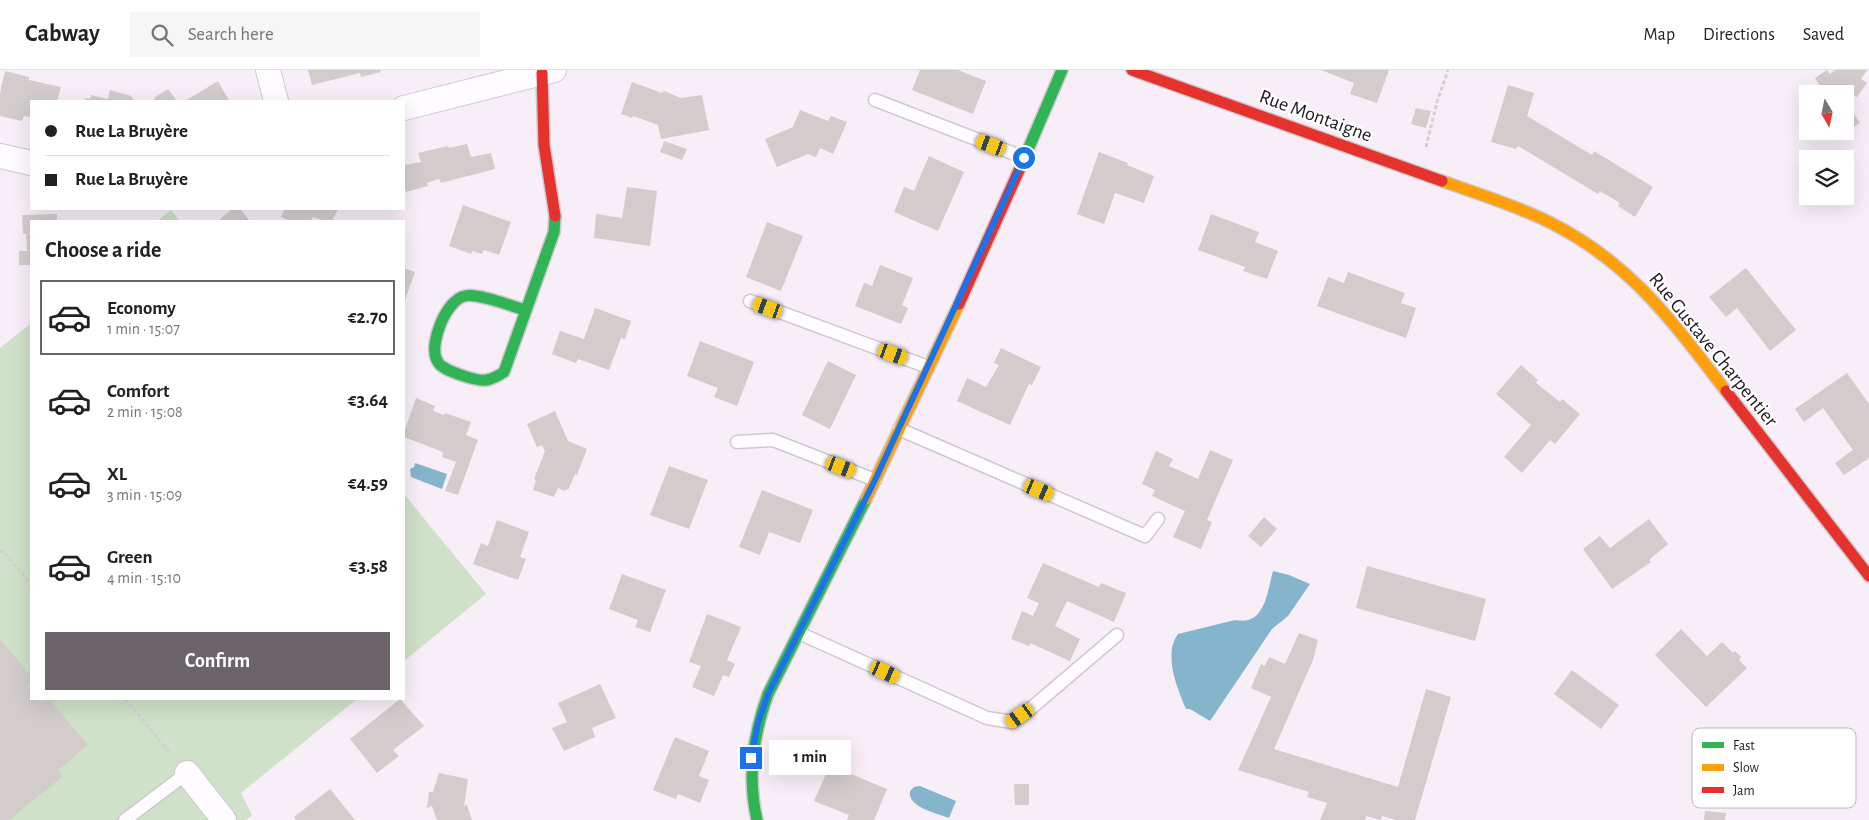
<!DOCTYPE html>
<meta charset="utf-8">
<style>
:root{--surface:#fff;--page:#f6f6f6;--text:#202124;--muted:#757577;--line:#e0e0e0;--accent:#6a636a}
body{margin:0;font-family:"Alegreya Sans",sans-serif;background:var(--page);color:var(--text);height:100vh;display:flex;flex-direction:column;font-size:19px;white-space:nowrap}
*{box-sizing:border-box;margin:0}
p{font-size:16px;color:var(--muted)}
.icon{flex:none;width:28px;height:28px;fill:none;stroke:currentColor;stroke-width:2;stroke-linecap:round;stroke-linejoin:round}
.map{position:relative;flex:1;overflow:hidden}
.side{position:absolute;left:30px;top:150px;width:375px;height:480px;display:flex;flex-direction:column;background:var(--surface);border-radius:0px;box-shadow:0 5px 20px #0002}
.side>*{flex:none}
.banner{position:absolute;left:30px;top:30px;width:375px;height:110px;border-radius:0px;box-shadow:0 5px 20px #0002;display:grid;align-content:center;height:110px;padding:0 15px;background:var(--surface)}
.needle{width:32px;rotate:171deg}
.tools{position:absolute;left:1799px;top:15px;display:grid;gap:10px}
.tools a{display:grid;place-items:center;width:55px;height:55px;border-radius:0px;background:var(--surface);box-shadow:0 5px 20px #0002;font-size:25px}
.end{position:absolute;width:22px;height:22px;margin:-11px;border:6px solid #1a73e8;background:#fff;box-shadow:0 0 0 2px #fff}
.from{border-radius:50%}
.bubble{position:absolute;height:35px;border-radius:0px;background:var(--surface);box-shadow:0 5px 20px #0002;font-size:16px;font-weight:600;line-height:35px;text-align:center}
.car{position:absolute;width:15px;height:30px;margin:-15px -8px;border-radius:6px;box-shadow:0 0 4px 1px #0007;background:linear-gradient(#f5c518 24%,#345 0 40%,#f5c518 0 76%,#345 0 86%,#f5c518 0)}
.banner b{display:flex;align-items:center;gap:18px;height:48px;font-size:19px}
.banner b+b{border-top:1px solid var(--line)}
.banner i{width:12px;height:12px;background:var(--text)}
ul{padding:0;list-style:none}
li{display:flex;align-items:center;gap:15px;height:75px;margin:0 10px 8px;padding:0 5px;border:2px solid transparent;border-radius:0px}
li div{flex:1}
li b{display:block;font-size:19px}
li em{font-style:normal;font-weight:600}
li.on{border-color:var(--accent)}
li>.icon{width:45px;height:45px;stroke-width:1.5}
h2{padding:0 15px;font-size:22px;line-height:60px}
.primary-button{display:flex;gap:10px;margin-top:auto;padding:10px 15px}
.primary-button a{flex:1;height:58px;border-radius:0px;background:var(--accent);color:#fff;font-size:20px;font-weight:600;line-height:58px;text-align:center}
header{display:flex;align-items:center;gap:30px;box-sizing:border-box;height:70px;padding:0 25px;background:var(--surface);border-bottom:1px solid var(--line)}
header strong{font-size:24px}
nav{display:flex;gap:28px;margin-inline-start:auto;font-size:18px}
.search{width:350px;height:45px;background:var(--page);display:flex;align-items:center;gap:12px;box-sizing:border-box;padding:0 18px;border-radius:0px;color:var(--muted);font-size:19px}
.map>svg:first-child{display:block}
</style>
<header>
<strong>Cabway</strong>
<div class="search"><svg class="icon" aria-label="search" viewBox="0 0 24 24"><circle cx="10" cy="10" r="6"/><path d="M15 15l6 6"/></svg>Search here</div>
<nav><a>Map</a><a>Directions</a><a>Saved</a></nav>
</header>
<div class="map">
<svg width="1869" height="750" viewBox="0 0 1869 750">
<rect width="100%" height="100%" fill="#f7eef7"/>
<g fill="#cfe1c9">
<polygon points="171,140 180,151 157,151"/>
<polygon points="31,253 31,629 357,629 241,723 252,745 246,750 0,750 0,278"/>
<polygon points="404,424 486,524 404,591"/>
</g>
<g fill="#84b5cc">
<polygon points="415,393 447,404 442,419 411,407 410,399 414,397"/>
<path d="M 1273,501 L 1289,505 L 1310,514 L 1288,546 L 1272,559 L 1210,651 L 1190,639 L 1186,639 C 1177,618 1163,584 1178,564 L 1235,550 C 1265,556 1267,523 1273,501 Z"/>
<path d="M 920,716 L 956,731 L 949,748 C 936,743 907,737 910,721 L 914,717 Z"/>
</g>
<g fill="#d3cccd">
<polygon points="308,0 380,0 381,2 361,7 360,3 312,15"/>
<polygon points="920,0 958,0 986,11 973,44 912,20"/>
<polygon points="1321,0 1389,0 1377,33 1350,24 1354,13"/>
<polygon points="1827,0 1830,4 1835,0 1867,0 1861,9 1867,13 1857,27 1854,26 1846,32 1860,53 1842,64 1840,61 1845,61 1845,24 1826,24 1815,8"/>
<polygon points="5,1 29,7 29,10 61,17 57,31 31,31 31,47 24,46 22,51 0,46 0,23"/>
<polygon points="218,11 229,31 185,31"/>
<polygon points="632,12 662,23 664,21 681,28 702,25 709,60 661,69 658,55 633,46 632,48 621,44"/>
<polygon points="1508,15 1534,23 1527,46 1592,85 1594,81 1653,117 1635,147 1618,136 1620,133 1600,121 1598,124 1518,76 1516,79 1491,72"/>
<polygon points="168,19 177,31 154,31 155,27"/>
<polygon points="110,20 131,26 135,31 85,31 85,28 90,29 91,25 108,29"/>
<polygon points="1416,38 1431,41 1426,58 1411,54"/>
<polygon points="800,40 828,51 831,46 847,52 833,84 820,78 816,87 808,84 777,97 765,69 793,57"/>
<polygon points="664,71 687,79 682,90 660,82"/>
<polygon points="467,74 471,87 491,83 495,99 441,113 439,109 427,113 428,116 406,122 404,114 404,95 421,92 418,83 448,76 449,78"/>
<polygon points="1099,82 1128,93 1127,95 1154,106 1144,133 1115,123 1104,154 1077,144"/>
<polygon points="929,86 964,102 938,161 894,142 904,117 914,121"/>
<polygon points="627,117 657,121 650,176 594,168 596,144 622,148"/>
<polygon points="463,135 511,152 499,185 484,180 482,184 472,181 471,184 449,176"/>
<polygon points="232,139 240,139 250,151 218,151"/>
<polygon points="285,139 338,139 332,151 325,151 313,147 311,151 290,151 281,147"/>
<polygon points="57,144 57,151 31,151 31,195 19,195 19,181 27,181 26,164 23,164 22,145"/>
<polygon points="1211,144 1259,162 1255,172 1278,181 1267,209 1243,201 1245,197 1198,180"/>
<polygon points="767,152 803,166 781,221 746,207"/>
<polygon points="880,195 913,208 902,235 908,238 901,254 855,236 864,213 872,216"/>
<polygon points="404,198 415,202 404,233"/>
<polygon points="1746,198 1796,260 1770,281 1737,238 1726,247 1709,227"/>
<polygon points="1348,202 1405,223 1401,233 1416,238 1406,268 1317,236 1328,207 1344,213"/>
<polygon points="595,238 631,251 625,269 621,268 609,300 578,289 576,293 552,284 560,261 584,269"/>
<polygon points="700,271 754,292 737,336 714,327 718,318 687,306"/>
<polygon points="1001,278 1041,297 1032,315 1029,314 1010,355 957,331 967,308 986,317 999,295 994,293"/>
<polygon points="828,291 856,305 830,359 802,345"/>
<polygon points="1521,295 1538,310 1536,313 1560,332 1562,329 1580,344 1555,374 1550,370 1522,403 1504,387 1531,355 1496,324"/>
<polygon points="1847,303 1869,334 1869,388 1844,405 1835,393 1853,380 1823,338 1804,352 1795,339"/>
<polygon points="416,328 435,336 433,341 444,345 445,343 471,352 466,365 478,370 458,425 445,421 456,392 442,387 443,382 404,367 404,362"/>
<polygon points="555,341 568,371 587,379 578,402 577,405 575,404 568,420 566,419 565,421 558,418 554,427 533,420 536,410 534,409 545,381 542,375 537,377 527,354"/>
<polygon points="1210,380 1233,390 1207,450 1212,452 1201,479 1173,467 1185,441 1152,426 1155,420 1142,414 1156,381 1173,389 1169,396 1198,409"/>
<polygon points="669,396 708,410 689,459 650,445"/>
<polygon points="762,420 813,440 800,473 769,462 760,485 739,477"/>
<polygon points="1264,447 1277,459 1261,477 1248,466"/>
<polygon points="1649,449 1668,474 1649,490 1651,492 1612,519 1583,479 1600,466 1610,478"/>
<polygon points="497,450 529,462 520,487 526,489 518,510 473,494 481,473 488,476"/>
<polygon points="1043,493 1099,517 1101,513 1126,523 1114,552 1067,531 1055,556 1080,569 1070,591 1030,573 1029,576 1011,569 1022,541 1033,546 1039,533 1027,528"/>
<polygon points="1367,496 1486,529 1475,571 1356,538"/>
<polygon points="622,504 666,520 650,562 635,557 638,550 609,539"/>
<polygon points="707,544 741,557 727,590 735,594 729,607 723,605 714,626 692,617 701,596 689,592"/>
<polygon points="1681,559 1707,586 1722,572 1733,583 1735,581 1741,587 1739,590 1747,598 1706,637 1655,585"/>
<polygon points="1299,563 1318,570 1313,590 1274,679 1398,717 1426,619 1451,627 1415,750 1396,750 1382,746 1381,750 1366,746 1365,750 1320,750 1327,733 1307,727 1309,722 1238,700 1271,627 1251,618 1261,594 1265,596 1269,587 1285,594"/>
<polygon points="0,569 31,606 31,611 27,615 31,621 31,629 38,629 41,632 45,629 49,629 88,675 58,700 63,706 9,750 0,750"/>
<polygon points="1572,600 1619,635 1601,659 1554,624"/>
<polygon points="600,614 616,648 592,658 595,667 564,681 552,658 567,652 558,633"/>
<polygon points="400,629 424,656 393,680 399,686 377,703 350,669"/>
<polygon points="675,667 709,681 699,706 709,710 700,733 678,724 676,729 653,720"/>
<polygon points="830,695 887,719 874,750 847,750 849,745 814,731"/>
<polygon points="439,703 468,709 464,736 467,735 472,750 437,750 432,736 427,738 429,722 433,722"/>
<polygon points="1014,714 1029,714 1029,735 1015,735"/>
<polygon points="330,719 355,750 296,750 294,747"/>
<polygon points="1705,741 1726,743 1725,750 1704,750"/>
</g>
<g fill="none" stroke-linecap="round" stroke-linejoin="round">
<g stroke="#cec8cf" stroke-width="15">
<g id="lane">
<polyline points="875,30 1025,88"/>
<polyline points="750,231 928,297"/>
<polyline points="899,359 1145,466 1158,449"/>
<polyline points="737,372 773,370 875,410"/>
<polyline points="799,563 987,648 1012,652 1029,640 1117,565"/>
<polyline points="125,750 187,703"/>
</g>
</g>
<g stroke="#cec8cf" stroke-width="26">
<g id="street">
<polyline points="268,0 276,31"/>
<polyline points="404,38 554,0"/>
<polyline points="0,86 31,93"/>
<polyline points="187,703 224,750"/>
</g>
</g>
<g stroke="#cec8cf" stroke-width="14">
<g id="fast">
<polyline points="1021,96 1062,0"/>
<path d="M 525,240 C 511,236 478,223 465,226 C 446,230 430,272 436,288 C 437,291 440,296 443,297 C 450,302 478,312 487,310 C 493,309 498,306 504,302 L 554,162 L 555,146"/>
<path d="M 757,750 C 747,706 753,666 768,624 L 866,429"/>
</g>
</g>
<g stroke="#cec8cf" stroke-width="14">
<g id="slow">
<path d="M 1442,111 C 1478,124 1515,135 1549,152 C 1630,192 1672,251 1726,321"/>
<polyline points="866,429 959,234"/>
</g>
</g>
<g stroke="#cec8cf" stroke-width="14">
<g id="jam">
<polyline points="1132,0 1442,111"/>
<polyline points="542,3 544,75 555,146"/>
<polyline points="959,234 1021,96"/>
<polyline points="1726,321 1869,506"/>
</g>
</g>
<g stroke="#d2cfd2" stroke-width="3" stroke-dasharray="4 2.5" stroke-linecap="butt">
<polyline points="1426,77 1437,32 1448,0"/>
<polyline points="0,482 3,481 31,515"/>
<polyline points="125,629 170,683"/>
</g>
<use href="#lane" stroke="#fefcfe" stroke-width="12"/>
<use href="#street" stroke="#fefcfe" stroke-width="24"/>
<use href="#fast" stroke="#30b455" stroke-width="11"/>
<use href="#slow" stroke="#ff9f0a" stroke-width="11"/>
<use href="#jam" stroke="#e5322d" stroke-width="11"/>
</g>
<g fill="none" stroke-linecap="round" stroke-linejoin="round">
<polyline stroke="#1a73e8" stroke-width="6" points="751,688 758,653 768,624 875,410 1024,88"/>
</g>
<g text-anchor="middle" stroke-width="4.5" stroke-linejoin="round" paint-order="stroke">
<g font-size="20" fill="#1e181e" stroke="#fff">
<text transform="translate(1316 45) rotate(20)" y="7">Rue Montaigne</text>
<text transform="translate(1714 279) rotate(51)" y="7">Rue Gustave Charpentier</text>
</g>
</g>
<rect x="1692" y="658" width="164" height="80" rx="8" fill="#fff" stroke="#bcbabc" stroke-width="1"/>
<rect x="1702" y="672" width="22" height="6" fill="#30b455"/>
<rect x="1702" y="694" width="22" height="7" fill="#ff9f0a"/>
<rect x="1702" y="717" width="22" height="6" fill="#e5322d"/>
<g font-size="14" fill="#1e181e">
<text x="1733" y="680">Fast</text>
<text x="1733" y="702">Slow</text>
<text x="1733" y="725">Jam</text>
</g>
</svg>
<div class="tools">
<a><svg class="needle" viewBox="-14 -14 28 28"><path d="M0-13l5 13h-10z" fill="#e53935"/><path d="M0 13l5-13h-10z" fill="#757577"/></svg></a>
<a><svg class="icon" aria-label="layers" viewBox="0 0 24 24"><path d="M12 4l9 5-9 5-9-5zM3 14l9 5 9-5"/></svg></a>
</div>
<i class="end from" style="left:1024px;top:88px"></i>
<i class="end" style="left:751px;top:688px"></i>
<div class="bubble" style="left:769px;top:670px;width:82px">1 min</div>
<i class="car" style="left:991px;top:75px;rotate:291deg"></i>
<i class="car" style="left:768px;top:238px;rotate:290deg"></i>
<i class="car" style="left:893px;top:284px;rotate:110deg"></i>
<i class="car" style="left:841px;top:397px;rotate:111deg"></i>
<i class="car" style="left:1039px;top:420px;rotate:113deg"></i>
<i class="car" style="left:885px;top:602px;rotate:114deg"></i>
<i class="car" style="left:1020px;top:646px;rotate:235deg"></i>
<div class="banner">
<b><i class="from"></i>Rue La Bruyère</b>
<b><i></i>Rue La Bruyère</b>
</div>
<section class="side">
<h2>Choose a ride</h2>
<ul>
<li class="on"><svg class="icon" aria-label="car" viewBox="0 0 24 24"><path d="M5 17H2v-5l4-1 3-4h7l3 4 3 1v5h-3M9 17h6M6 11h13"/><circle cx="7" cy="17" r="2"/><circle cx="17" cy="17" r="2"/></svg><div><b>Economy</b><p>1 min · 15:07</p></div><em>€2.70</em></li>
<li><svg class="icon" aria-label="car" viewBox="0 0 24 24"><path d="M5 17H2v-5l4-1 3-4h7l3 4 3 1v5h-3M9 17h6M6 11h13"/><circle cx="7" cy="17" r="2"/><circle cx="17" cy="17" r="2"/></svg><div><b>Comfort</b><p>2 min · 15:08</p></div><em>€3.64</em></li>
<li><svg class="icon" aria-label="car" viewBox="0 0 24 24"><path d="M5 17H2v-5l4-1 3-4h7l3 4 3 1v5h-3M9 17h6M6 11h13"/><circle cx="7" cy="17" r="2"/><circle cx="17" cy="17" r="2"/></svg><div><b>XL</b><p>3 min · 15:09</p></div><em>€4.59</em></li>
<li><svg class="icon" aria-label="car" viewBox="0 0 24 24"><path d="M5 17H2v-5l4-1 3-4h7l3 4 3 1v5h-3M9 17h6M6 11h13"/><circle cx="7" cy="17" r="2"/><circle cx="17" cy="17" r="2"/></svg><div><b>Green</b><p>4 min · 15:10</p></div><em>€3.58</em></li>
</ul>
<div class="primary-button"><a>Confirm</a></div>
</section>
</div>
